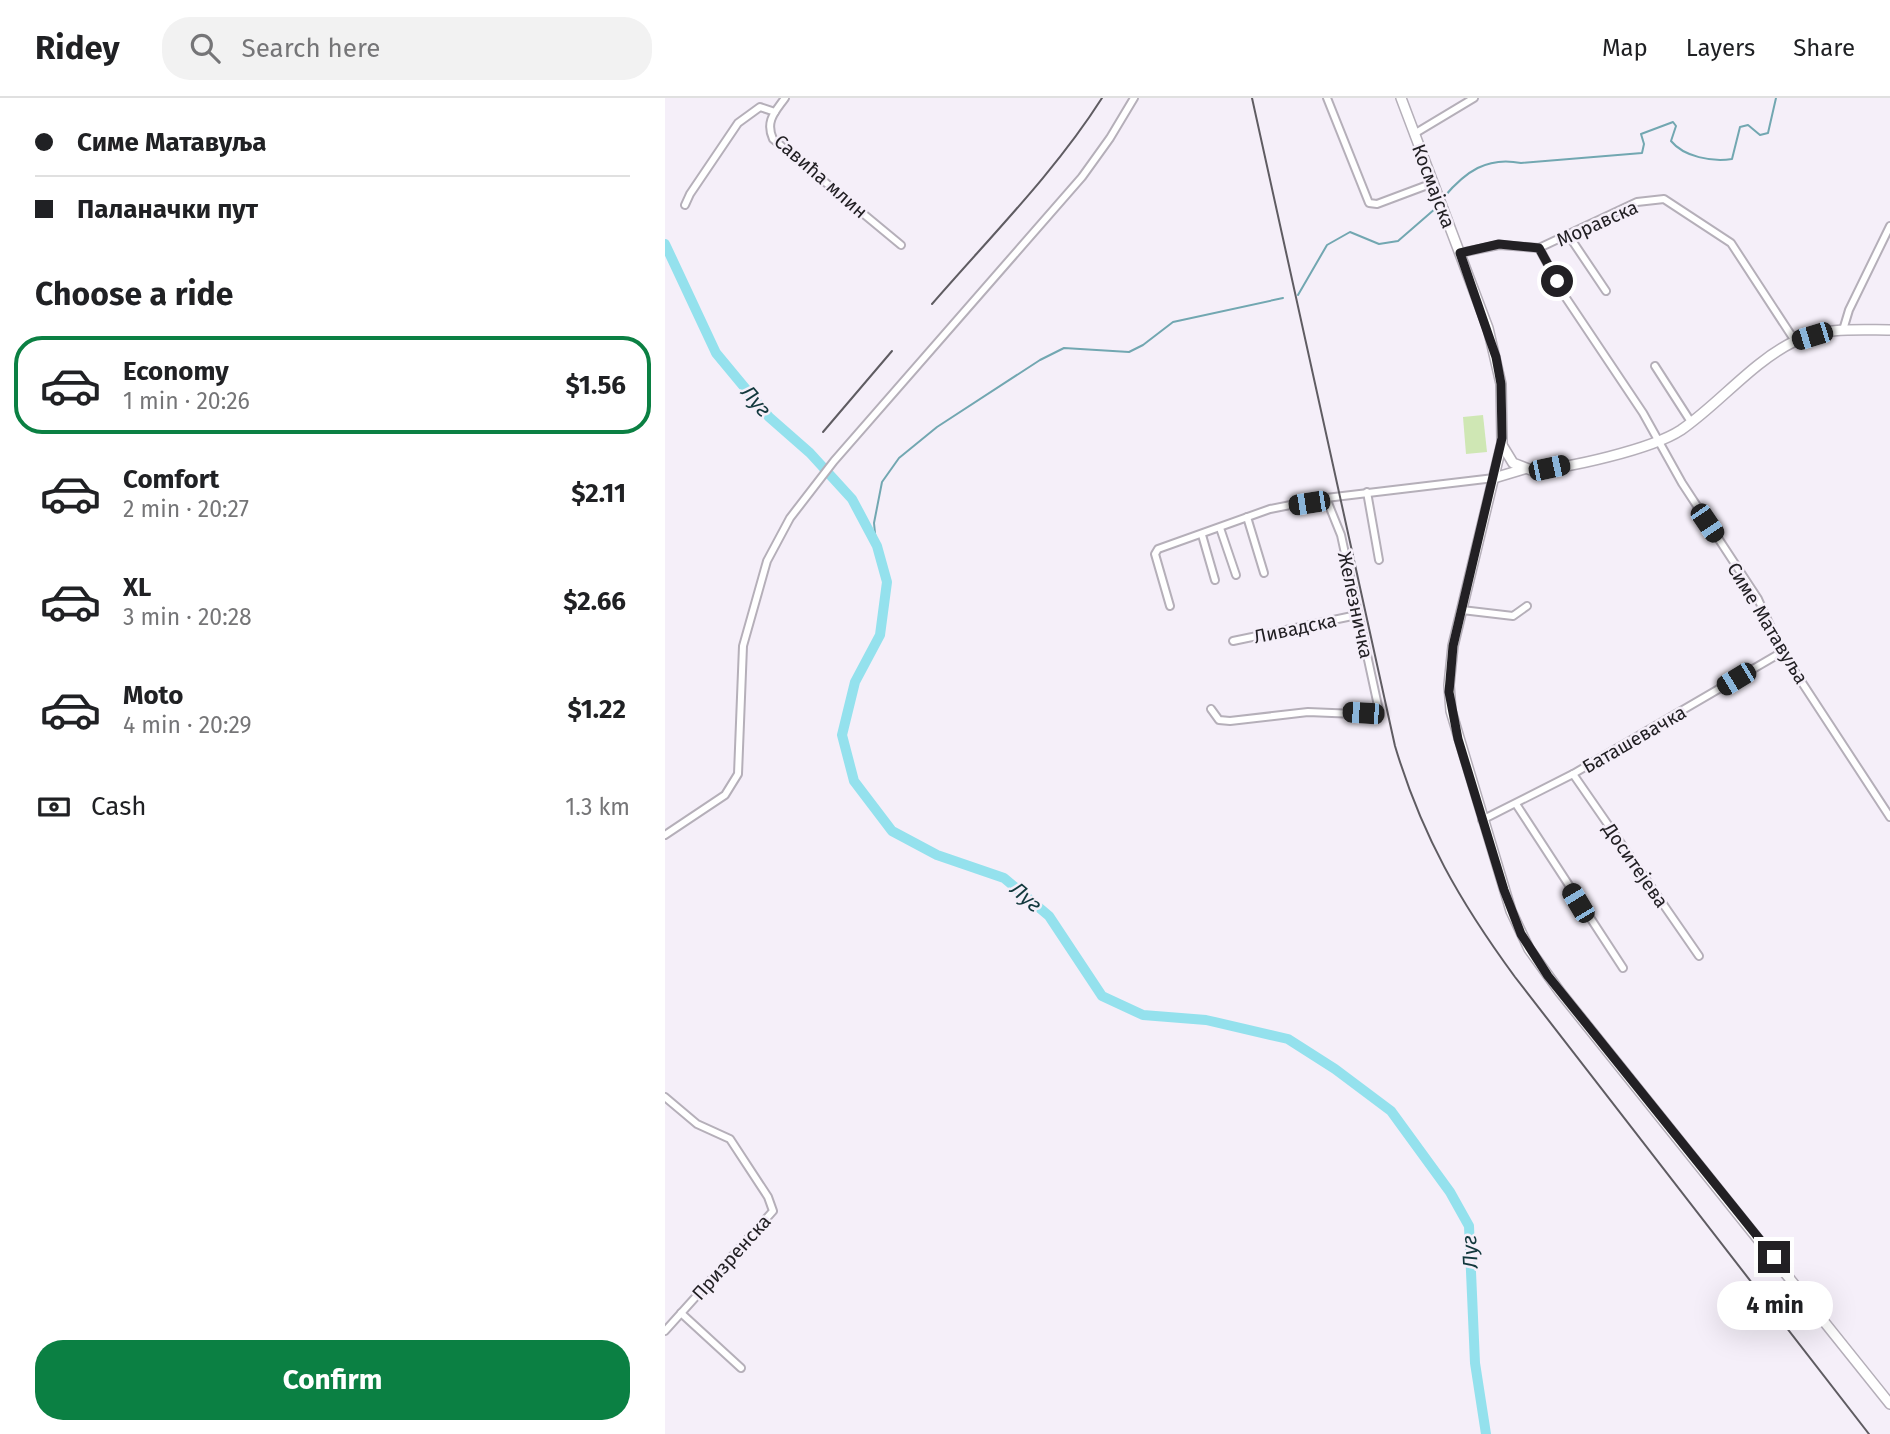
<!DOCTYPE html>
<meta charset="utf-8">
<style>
:root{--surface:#fff;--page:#f2f2f2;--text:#202124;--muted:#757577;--line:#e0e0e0;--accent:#0b8043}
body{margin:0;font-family:"Fira Sans",sans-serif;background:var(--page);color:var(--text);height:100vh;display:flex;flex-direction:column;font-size:26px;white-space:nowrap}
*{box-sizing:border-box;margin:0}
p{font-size:23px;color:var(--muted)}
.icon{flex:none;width:38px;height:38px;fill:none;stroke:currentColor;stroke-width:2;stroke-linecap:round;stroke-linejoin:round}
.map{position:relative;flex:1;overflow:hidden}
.sheet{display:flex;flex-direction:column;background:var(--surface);width:665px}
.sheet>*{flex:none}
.guide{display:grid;align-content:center;height:154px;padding:0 35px;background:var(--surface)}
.end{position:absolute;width:32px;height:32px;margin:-16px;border:9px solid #222024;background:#fff;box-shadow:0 0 0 4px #fff}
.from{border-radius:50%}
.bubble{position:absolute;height:49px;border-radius:24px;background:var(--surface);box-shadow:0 7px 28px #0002;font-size:23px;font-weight:700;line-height:49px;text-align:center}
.car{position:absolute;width:21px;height:42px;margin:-21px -10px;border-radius:9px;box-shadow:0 0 5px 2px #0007;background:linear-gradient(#222 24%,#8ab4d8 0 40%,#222 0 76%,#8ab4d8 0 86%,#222 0)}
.guide b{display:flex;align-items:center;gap:24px;height:66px;font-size:26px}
.guide b+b{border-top:2px solid var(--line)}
.guide i{width:18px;height:18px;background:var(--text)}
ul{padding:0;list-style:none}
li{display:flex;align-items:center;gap:21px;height:98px;margin:0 14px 10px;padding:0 21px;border:4px solid transparent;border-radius:28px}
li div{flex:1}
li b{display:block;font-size:26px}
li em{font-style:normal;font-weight:700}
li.active{border-color:var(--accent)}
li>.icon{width:63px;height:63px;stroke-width:1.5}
h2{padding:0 35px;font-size:32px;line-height:84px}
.pay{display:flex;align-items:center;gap:18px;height:77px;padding:0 35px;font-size:26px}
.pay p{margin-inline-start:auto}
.button{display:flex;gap:14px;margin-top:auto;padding:14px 35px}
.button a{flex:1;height:80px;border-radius:28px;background:var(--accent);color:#fff;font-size:28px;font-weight:700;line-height:80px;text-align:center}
header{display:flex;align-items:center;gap:42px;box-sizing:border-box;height:98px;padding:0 35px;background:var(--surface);border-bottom:2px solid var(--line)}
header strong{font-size:33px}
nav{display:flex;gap:38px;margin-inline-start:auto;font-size:24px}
.search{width:490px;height:63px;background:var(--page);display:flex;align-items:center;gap:18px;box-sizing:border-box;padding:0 24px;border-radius:28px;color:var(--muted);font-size:26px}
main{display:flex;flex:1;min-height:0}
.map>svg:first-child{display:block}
</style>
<header>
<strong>Ridey</strong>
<div class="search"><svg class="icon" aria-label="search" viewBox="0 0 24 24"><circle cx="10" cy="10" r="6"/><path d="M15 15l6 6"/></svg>Search here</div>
<nav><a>Map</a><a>Layers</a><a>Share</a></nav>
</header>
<main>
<section class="sheet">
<div class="guide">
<b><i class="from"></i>Симе Матавуља</b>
<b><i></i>Паланачки пут</b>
</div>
<h2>Choose a ride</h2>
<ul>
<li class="active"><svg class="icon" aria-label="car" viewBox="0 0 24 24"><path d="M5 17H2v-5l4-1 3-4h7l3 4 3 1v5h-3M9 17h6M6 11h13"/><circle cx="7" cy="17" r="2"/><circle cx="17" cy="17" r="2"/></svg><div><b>Economy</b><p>1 min · 20:26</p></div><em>$1.56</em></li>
<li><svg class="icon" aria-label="car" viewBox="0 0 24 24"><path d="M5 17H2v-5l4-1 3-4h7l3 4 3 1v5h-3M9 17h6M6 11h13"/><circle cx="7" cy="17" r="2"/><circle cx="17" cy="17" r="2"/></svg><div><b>Comfort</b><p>2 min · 20:27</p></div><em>$2.11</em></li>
<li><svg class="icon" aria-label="car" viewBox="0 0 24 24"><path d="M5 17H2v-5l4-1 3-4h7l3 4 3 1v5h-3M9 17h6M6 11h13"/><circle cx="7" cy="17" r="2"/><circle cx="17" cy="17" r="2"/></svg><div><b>XL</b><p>3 min · 20:28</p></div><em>$2.66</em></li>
<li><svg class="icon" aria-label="car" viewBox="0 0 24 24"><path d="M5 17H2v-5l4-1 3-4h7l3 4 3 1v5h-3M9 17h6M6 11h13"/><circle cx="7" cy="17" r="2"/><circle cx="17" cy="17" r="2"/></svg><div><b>Moto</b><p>4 min · 20:29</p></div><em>$1.22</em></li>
</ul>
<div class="pay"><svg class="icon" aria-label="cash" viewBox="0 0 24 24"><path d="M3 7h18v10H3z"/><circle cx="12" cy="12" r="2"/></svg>Cash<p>1.3 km</p></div>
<div class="button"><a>Confirm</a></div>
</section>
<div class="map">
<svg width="1225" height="1336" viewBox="0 0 1225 1336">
<rect width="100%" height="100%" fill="#f5eff9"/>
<polygon fill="#cfe7b4" points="818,317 822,354 801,356 798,319"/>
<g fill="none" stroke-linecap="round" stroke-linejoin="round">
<g stroke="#72a7b1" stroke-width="2">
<path d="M 779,99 C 800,74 822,58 856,65 L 977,55 L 979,46 L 976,36 L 1008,24 L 1011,28 L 1006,43 C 1019,59 1047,64 1067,61 L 1075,29 L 1083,27 L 1095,37 L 1103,35 L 1111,0"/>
<polyline points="633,197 662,147 685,134 714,146 733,143 771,110"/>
<polyline points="211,445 209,425 217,384 234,360 272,329 375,262 399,250 464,254 478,247 508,224 618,200"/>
</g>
<polyline stroke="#94e1ed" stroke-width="10" points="0,146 51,255 104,319 145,355 187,401 212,448 222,484 215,537 190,584 177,637 189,683 227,733 272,757 339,780 384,818 437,898 478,917 541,922 623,941 670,971 726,1013 785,1094 804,1128 810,1265 821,1336"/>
<g stroke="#b5afb9" stroke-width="10">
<g id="street">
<path d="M 120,0 C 110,14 100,23 108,41 L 236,147"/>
<polyline points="662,0 704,105 712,106 768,85"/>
<polyline points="749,36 809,0"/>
<polyline points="20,107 25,96 73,25 95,9 110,14"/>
<polyline points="904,138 941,193"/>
<polyline points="874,150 901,200 978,315 1017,385 1093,501 1117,554 1225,719"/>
<polyline points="795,155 834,147 874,150 972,104 999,101 1066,145 1130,243"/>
<polyline points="1178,232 1184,212 1225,128"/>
<polyline points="990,268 1026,324"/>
<polyline points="702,394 714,462"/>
<polyline points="582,419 599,475"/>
<polyline points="555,430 571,477"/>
<polyline points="537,437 550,482"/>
<polyline points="505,508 490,456 493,451 605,411 661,400 829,380"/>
<polyline points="797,512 848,518 862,508"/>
<polyline points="568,543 692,517"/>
<polyline points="546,611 554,622 565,623 643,614 715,617 676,437 661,400"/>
<polyline points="908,676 1034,858"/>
<polyline points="851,706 958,870"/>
<polyline points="817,722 908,676 1117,554"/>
<polyline points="0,737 60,697 73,676 78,548 102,463 125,420 169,363 417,79 445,40 469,0"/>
<polyline points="0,999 32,1026 65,1041 103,1099 108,1113 0,1233"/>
<polyline points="16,1215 76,1270"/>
</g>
</g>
<g stroke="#b5afb9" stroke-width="12">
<g id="secondary">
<polyline points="736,0 823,230 836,286 837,345 788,548 784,587 786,613 846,813 864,851 895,894 1225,1306"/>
<path d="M 837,347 L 848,365 L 866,372 C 902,371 987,351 1016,332 C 1055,305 1087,264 1130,243 C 1159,229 1194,232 1225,232"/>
<polyline points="829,380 859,371"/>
</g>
</g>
<use href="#street" stroke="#fff" stroke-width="6"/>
<use href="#secondary" stroke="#fff" stroke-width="9"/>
<g stroke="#5f5c62" stroke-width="2">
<path d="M 587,0 L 730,648 C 757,738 795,804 850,879 L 1204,1336"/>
<path d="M 267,206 C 325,139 390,74 437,0"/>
<polyline points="158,334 227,253"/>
</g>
</g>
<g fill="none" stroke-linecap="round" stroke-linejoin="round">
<polyline stroke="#222024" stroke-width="9" points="892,183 874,150 834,146 795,155 831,259 836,286 837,340 788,548 784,594 793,641 839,792 856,836 883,878 1109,1159"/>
</g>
<g text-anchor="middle" stroke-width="5" stroke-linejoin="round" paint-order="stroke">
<g font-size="19" fill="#222024" stroke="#f5eff9">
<text transform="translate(156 78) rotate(41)" y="7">Савића млин</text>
<text transform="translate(769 88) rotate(69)" y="7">Космајска</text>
<text transform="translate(932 125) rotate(-24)" y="7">Моравска</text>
<text transform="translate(691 507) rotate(78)" y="7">Железничка</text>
<text transform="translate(1103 525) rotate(59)" y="7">Симе Матавуља</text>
<text transform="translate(630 530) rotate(-12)" y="7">Ливадска</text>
<text transform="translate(969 641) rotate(-30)" y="7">Баташевачка</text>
<text transform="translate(971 767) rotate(55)" y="7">Доситејева</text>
<text transform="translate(66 1159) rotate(-48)" y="7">Призренска</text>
</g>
<g font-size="21" font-style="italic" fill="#12383d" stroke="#f5eff9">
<text transform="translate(91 303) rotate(49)" y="7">Луг</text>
<text transform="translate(361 799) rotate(41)" y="7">Луг</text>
<text transform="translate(805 1154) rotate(-93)" y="7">Луг</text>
</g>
</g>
</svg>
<i class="end from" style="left:892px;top:183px"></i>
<i class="end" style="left:1109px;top:1159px"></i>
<div class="bubble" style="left:1052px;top:1183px;width:116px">4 min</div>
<i class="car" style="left:1147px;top:238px;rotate:253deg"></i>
<i class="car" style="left:884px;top:370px;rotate:78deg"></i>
<i class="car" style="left:644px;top:405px;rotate:261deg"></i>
<i class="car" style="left:1042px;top:425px;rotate:146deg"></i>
<i class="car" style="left:1071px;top:581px;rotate:239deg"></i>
<i class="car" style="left:698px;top:615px;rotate:274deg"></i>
<i class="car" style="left:913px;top:805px;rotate:329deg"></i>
</div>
</main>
